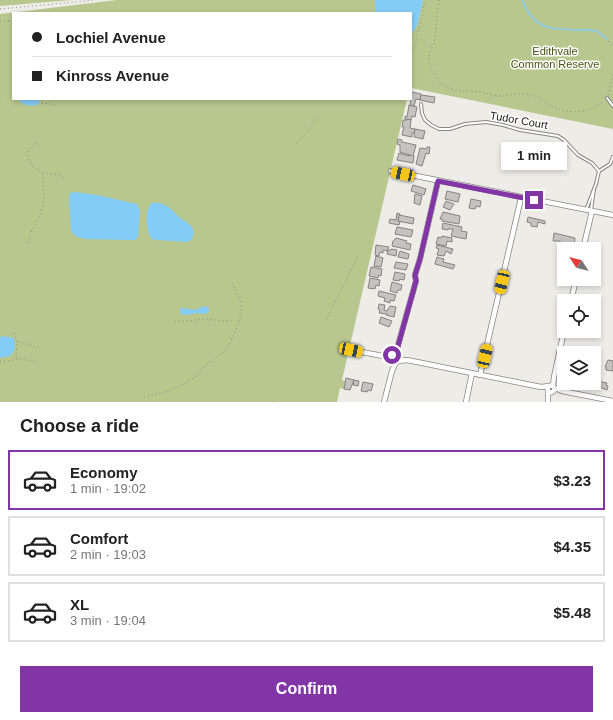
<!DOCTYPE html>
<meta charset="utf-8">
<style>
:root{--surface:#fff;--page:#f6f6f6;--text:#222;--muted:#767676;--line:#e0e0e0;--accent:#8235a5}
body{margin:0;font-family:Arial,sans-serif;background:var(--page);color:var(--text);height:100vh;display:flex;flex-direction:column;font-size:15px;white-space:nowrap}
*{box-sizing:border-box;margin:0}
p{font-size:13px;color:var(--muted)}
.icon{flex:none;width:22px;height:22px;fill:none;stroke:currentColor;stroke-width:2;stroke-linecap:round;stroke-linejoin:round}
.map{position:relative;height:402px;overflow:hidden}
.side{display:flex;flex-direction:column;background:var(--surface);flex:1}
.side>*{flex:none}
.banner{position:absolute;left:12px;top:12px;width:400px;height:88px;border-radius:0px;box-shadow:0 2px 6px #0003;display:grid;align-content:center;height:88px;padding:0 20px;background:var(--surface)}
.needle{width:26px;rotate:306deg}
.fabs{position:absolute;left:557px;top:242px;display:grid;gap:8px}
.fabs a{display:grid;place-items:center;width:44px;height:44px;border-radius:0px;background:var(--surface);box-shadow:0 2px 6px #0003;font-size:20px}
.end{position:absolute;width:18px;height:18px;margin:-9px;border:5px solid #8235a5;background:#fff;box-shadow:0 0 0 2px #fff}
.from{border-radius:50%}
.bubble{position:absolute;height:28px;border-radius:0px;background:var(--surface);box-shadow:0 2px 6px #0003;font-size:13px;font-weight:600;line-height:28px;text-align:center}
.car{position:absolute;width:12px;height:24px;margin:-12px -6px;border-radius:5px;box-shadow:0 0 3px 1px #0007;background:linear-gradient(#f5c518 24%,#345 0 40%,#f5c518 0 76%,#345 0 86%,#f5c518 0)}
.banner b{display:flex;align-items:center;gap:14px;height:38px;font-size:15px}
.banner b+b{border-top:1px solid var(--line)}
.banner i{width:10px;height:10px;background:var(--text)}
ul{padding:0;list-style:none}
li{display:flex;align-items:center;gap:12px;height:60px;margin:0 8px 6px;padding:0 12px;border:2px solid var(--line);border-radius:0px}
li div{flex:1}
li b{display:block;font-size:15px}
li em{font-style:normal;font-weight:600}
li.on{border-color:var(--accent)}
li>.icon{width:36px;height:36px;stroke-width:1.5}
h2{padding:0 20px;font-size:18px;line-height:48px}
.primary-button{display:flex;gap:8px;margin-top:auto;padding:8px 20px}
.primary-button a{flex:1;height:46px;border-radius:0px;background:var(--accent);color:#fff;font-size:16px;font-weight:600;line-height:46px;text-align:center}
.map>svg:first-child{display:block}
</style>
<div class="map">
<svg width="613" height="402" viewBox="0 0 613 402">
<rect width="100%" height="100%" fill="#eeece7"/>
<g fill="#b8c78e">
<polygon points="0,0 72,0 0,6"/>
<polygon points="117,0 613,0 613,129 411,88 411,13 13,13 13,99 407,99 342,380 345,381 344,389 340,388 337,402 0,402 0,14"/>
</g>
<g fill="#84ccf8">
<polygon points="375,0 423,0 417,26 411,34 411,13 376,13"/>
<path d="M 18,99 L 39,99 L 39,104 C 31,107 23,106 18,99 Z"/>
<polygon points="75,192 97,195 137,204 140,211 138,237 135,240 130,240 85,239 75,236 71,230 69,198 70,193"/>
<path d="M 152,203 C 164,202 169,207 177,215 C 183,222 199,225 192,239 L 188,242 L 157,240 L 152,239 C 146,232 144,209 152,203 Z"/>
<polygon points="205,306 209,308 209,311 206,314 198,313 184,315 180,313 180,309 182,308 195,310"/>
<path d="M 4,336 L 13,338 C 17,344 15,351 10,356 L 0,358 L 0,337 Z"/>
</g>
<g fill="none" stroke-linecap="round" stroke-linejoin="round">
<path stroke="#84ccf8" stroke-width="1.5" d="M 522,0 C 534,29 548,29 577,30 C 582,30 590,29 595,31 C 600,32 604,37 608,40"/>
</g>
<g fill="#c5c3bf" stroke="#85837f">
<polygon points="412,92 421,94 420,100 416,99 414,106 410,105"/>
<polygon points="421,95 435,97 434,103 420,100"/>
<polygon points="409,105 417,107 415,117 412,116 411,120 405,119 405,116 407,117"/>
<polygon points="407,119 411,120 410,128 415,129 415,133 412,133 412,137 402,135 404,127 402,127 403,120 407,120"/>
<polygon points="415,129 425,131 423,139 414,137"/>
<polygon points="398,139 402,140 402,142 416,145 413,156 400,152 400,145 397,144"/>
<polygon points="427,147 430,147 429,154 426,153 422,166 416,164 420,148 427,149"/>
<polygon points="399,153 409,156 409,155 414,156 413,163 397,160"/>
<polygon points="413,185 426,189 424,195 411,191"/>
<polygon points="447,191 460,194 458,202 445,199"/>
<polygon points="415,194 422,196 420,205 414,203"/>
<polygon points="471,199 481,201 480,207 476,206 475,209 469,208"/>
<polygon points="446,201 454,204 450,210 443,207"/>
<polygon points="443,212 460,216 459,224 442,221 442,219 440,219"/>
<polygon points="397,213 400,214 398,221 400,222 399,225 389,223 390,219 396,220"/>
<polygon points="399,215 414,218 413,224 398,221"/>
<polygon points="528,217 545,221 545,224 538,222 537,227 531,226 531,223 527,222"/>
<polygon points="443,223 462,227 461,231 467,232 466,239 451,236 453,229 448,229 448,230 442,229"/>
<polygon points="397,227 413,230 411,237 395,234"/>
<polygon points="554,233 575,238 574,248 570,247 570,245 562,246 562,244 560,244 560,241 553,241"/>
<polygon points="442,236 452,238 452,242 447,241 446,246 436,244 438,237 441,238"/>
<polygon points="396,238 407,241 406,243 411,244 410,250 392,246 393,241"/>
<polygon points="376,245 389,247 387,251 383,250 383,253 380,252 379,256 375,255"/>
<polygon points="437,245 453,249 451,254 446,251 444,256 437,255 439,249 436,248"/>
<polygon points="391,249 397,250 396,256 387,254 388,250 391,250"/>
<polygon points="400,251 409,254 408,259 398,257"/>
<polygon points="376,256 383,258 381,267 374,266"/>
<polygon points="437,257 444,259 443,262 455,265 453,269 435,264"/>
<polygon points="396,262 408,264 406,270 394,268"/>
<polygon points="371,267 382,269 381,276 379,275 378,278 369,276"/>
<polygon points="395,272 405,274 404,280 400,279 399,281 393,280"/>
<polygon points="370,278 380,280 379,286 376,285 375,289 368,288"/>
<polygon points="392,282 402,285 401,290 398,290 397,293 390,291"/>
<polygon points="379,291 396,295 394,301 390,300 390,303 384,301 385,298 378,296"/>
<polygon points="379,304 385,305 384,310 387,311 390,306 396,307 394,317 386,315 387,314 379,313 380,310 378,309"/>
<polygon points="381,317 392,321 389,327 379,323"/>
<polygon points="608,360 613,361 613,371 606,370 606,367 605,367"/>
<polygon points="346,378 354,380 350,390 344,389"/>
<polygon points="354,380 359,381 358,386 353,385"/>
<polygon points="597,381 607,383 606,385 608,386 607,390 599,387 597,389"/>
<polygon points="363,382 373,384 371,391 368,390 367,392 361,391"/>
</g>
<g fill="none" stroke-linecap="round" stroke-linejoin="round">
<g stroke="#888682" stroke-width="4">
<g id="service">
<polyline points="607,98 613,106"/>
<polyline points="421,104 422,113 425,120 431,125 439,129 450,129 465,124 486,122 503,125 520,130 558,136 564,140 578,155 592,163 599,171 596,184 586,210"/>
<polyline points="599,171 610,164 613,157"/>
<polyline points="591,210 594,189"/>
</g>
</g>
<g stroke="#888682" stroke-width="6">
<g id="minor">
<polyline points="391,171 613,215"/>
<polyline points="583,249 592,211"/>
<polyline points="571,301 576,279"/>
<polyline points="351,350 383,356 391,359"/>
<circle cx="395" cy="358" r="4.5"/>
<polyline points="398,355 398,345 416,281 415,275 420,259 438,181"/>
<polyline points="398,361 407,360 541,387 549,386"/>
<polyline points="480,375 521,198"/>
<circle cx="551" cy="389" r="3.5"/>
<polyline points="553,386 554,377 564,331"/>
<polyline points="555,388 562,391 613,401"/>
<polyline points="384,402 392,371 396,362"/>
<polyline points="466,402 472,373"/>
<polyline points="548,402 548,391"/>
</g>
</g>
<g stroke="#888784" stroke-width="1" stroke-dasharray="1 3" stroke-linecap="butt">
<path d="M 439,0 C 436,13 437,26 435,39 C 433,46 429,52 429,59 C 429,65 432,72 435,76 C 446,94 464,90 481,92 C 488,93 495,97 502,96 C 510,95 518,93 526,94 C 536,94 542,101 550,105 C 567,115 590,114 604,101"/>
<polyline points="0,9 95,0"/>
<polyline points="0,21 13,21"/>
<polyline points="608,41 613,45"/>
<polyline points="411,54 416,43 425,0"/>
<polyline points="608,95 613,74"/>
<polyline points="41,99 42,103 57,105"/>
<path d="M 36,142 C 29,148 25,153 30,161 C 38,177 49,170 63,177"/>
<polyline points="296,143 309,130 317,118"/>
<path d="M 30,231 C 33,229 35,225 37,221 C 46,203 44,192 42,172"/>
<polyline points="28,243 32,230"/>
<polyline points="326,320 358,257"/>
<polyline points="175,322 207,319 223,321 234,320"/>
<polyline points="14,333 17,342 16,358"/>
<polyline points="18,342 20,342 38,348"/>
<polyline points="0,362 18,359 34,361"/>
<polyline points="144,397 169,391 189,381 196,377 207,364 225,351 230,343 239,322 242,310 241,302 232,281"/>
<polyline points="273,402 275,401"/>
</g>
<use href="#service" stroke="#fff" stroke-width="2"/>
<use href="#minor" stroke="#fff" stroke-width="4.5"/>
</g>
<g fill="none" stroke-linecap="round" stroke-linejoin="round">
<polyline stroke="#8235a5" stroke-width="5" points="392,355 394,354 398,346 416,281 415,275 420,259 438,181 534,200"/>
</g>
<g text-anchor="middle" stroke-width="3" stroke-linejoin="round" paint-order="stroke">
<g font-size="11" fill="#475412" stroke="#fff">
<text x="555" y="55">Edithvale<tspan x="555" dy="13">Common Reserve</tspan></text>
</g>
<g font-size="11" fill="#191817" stroke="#fff">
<text transform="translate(519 120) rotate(10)" y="4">Tudor Court</text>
</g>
</g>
</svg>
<div class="fabs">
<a><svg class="needle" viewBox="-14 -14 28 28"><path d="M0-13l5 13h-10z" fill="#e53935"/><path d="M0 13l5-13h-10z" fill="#767676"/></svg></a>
<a><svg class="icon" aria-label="locate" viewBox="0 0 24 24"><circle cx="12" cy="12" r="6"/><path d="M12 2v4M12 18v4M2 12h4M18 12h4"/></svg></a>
<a><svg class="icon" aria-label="layers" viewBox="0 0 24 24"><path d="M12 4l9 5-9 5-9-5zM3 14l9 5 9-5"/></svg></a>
</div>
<i class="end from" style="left:392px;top:355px"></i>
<i class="end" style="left:534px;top:200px"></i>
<div class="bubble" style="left:501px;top:142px;width:66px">1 min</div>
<i class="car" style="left:403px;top:174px;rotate:282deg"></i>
<i class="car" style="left:502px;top:282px;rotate:193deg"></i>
<i class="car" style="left:351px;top:350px;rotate:102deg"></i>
<i class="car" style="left:485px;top:356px;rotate:13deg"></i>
<div class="banner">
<b><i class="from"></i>Lochiel Avenue</b>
<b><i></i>Kinross Avenue</b>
</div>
</div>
<section class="side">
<h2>Choose a ride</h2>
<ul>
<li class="on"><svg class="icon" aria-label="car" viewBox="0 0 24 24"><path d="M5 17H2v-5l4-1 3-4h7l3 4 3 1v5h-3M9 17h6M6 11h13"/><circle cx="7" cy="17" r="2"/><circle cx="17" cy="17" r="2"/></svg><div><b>Economy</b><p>1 min · 19:02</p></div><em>$3.23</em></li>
<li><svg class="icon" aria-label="car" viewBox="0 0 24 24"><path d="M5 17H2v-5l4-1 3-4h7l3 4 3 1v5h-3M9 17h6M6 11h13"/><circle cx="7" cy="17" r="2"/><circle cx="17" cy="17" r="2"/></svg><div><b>Comfort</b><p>2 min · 19:03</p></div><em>$4.35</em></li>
<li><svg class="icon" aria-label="car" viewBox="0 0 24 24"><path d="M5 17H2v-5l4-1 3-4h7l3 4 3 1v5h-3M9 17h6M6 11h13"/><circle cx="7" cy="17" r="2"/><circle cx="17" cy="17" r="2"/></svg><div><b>XL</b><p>3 min · 19:04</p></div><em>$5.48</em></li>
</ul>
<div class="primary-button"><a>Confirm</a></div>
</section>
